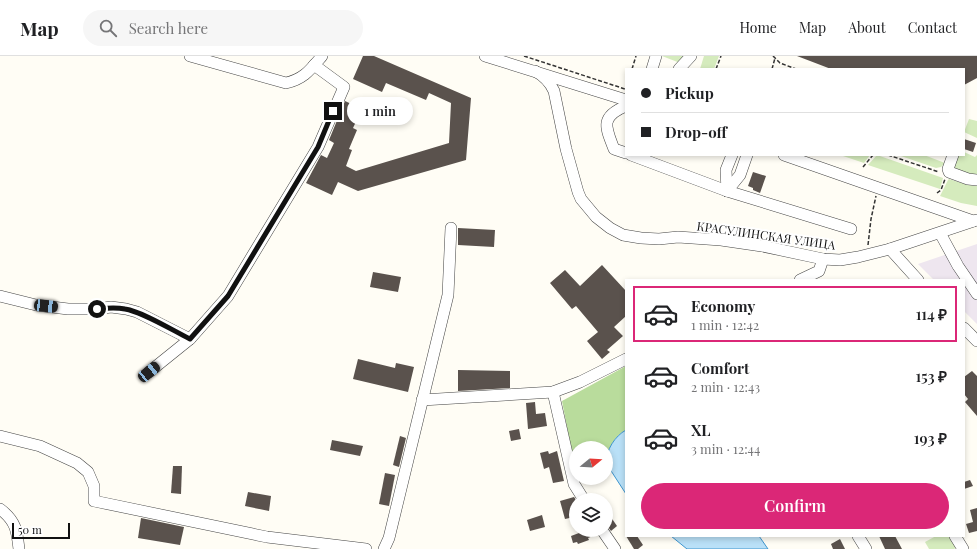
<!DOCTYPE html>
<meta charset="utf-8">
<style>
:root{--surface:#fff;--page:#f6f6f6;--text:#202124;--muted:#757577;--line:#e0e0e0;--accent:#db2777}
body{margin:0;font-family:"Playfair Display",serif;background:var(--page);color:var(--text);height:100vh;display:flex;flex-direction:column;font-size:15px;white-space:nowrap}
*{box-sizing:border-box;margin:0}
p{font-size:13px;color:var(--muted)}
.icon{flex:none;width:22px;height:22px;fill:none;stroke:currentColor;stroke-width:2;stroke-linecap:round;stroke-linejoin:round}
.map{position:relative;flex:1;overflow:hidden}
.details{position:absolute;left:625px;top:223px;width:340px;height:258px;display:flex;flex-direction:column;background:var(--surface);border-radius:0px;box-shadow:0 2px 6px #0003}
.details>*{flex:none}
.hud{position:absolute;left:625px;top:12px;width:340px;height:88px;border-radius:0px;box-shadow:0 2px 6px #0003;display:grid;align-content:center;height:88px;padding:0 16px;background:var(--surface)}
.needle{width:26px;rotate:72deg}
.controls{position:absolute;left:569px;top:385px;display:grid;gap:8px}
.controls a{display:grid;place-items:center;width:44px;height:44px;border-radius:50%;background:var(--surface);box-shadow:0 2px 6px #0003;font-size:20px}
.scale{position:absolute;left:12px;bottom:10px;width:58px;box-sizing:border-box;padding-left:4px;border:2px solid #111;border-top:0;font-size:11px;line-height:14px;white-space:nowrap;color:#111;-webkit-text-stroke:3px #fff;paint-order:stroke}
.end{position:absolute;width:18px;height:18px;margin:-9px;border:5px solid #111;background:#fff;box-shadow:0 0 0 2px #fff}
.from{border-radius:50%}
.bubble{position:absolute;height:28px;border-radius:14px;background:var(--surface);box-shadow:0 2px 6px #0003;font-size:13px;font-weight:600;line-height:28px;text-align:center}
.car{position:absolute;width:12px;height:24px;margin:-12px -6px;border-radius:5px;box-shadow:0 0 3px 1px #0007;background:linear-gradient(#222 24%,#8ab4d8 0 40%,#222 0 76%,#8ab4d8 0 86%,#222 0)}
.hud b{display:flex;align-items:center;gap:14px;height:38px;font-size:15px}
.hud b+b{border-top:1px solid var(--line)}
.hud i{width:10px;height:10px;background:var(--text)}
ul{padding:7px 0 0;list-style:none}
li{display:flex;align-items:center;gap:12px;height:56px;margin:0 8px 6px;padding:0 8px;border:2px solid transparent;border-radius:0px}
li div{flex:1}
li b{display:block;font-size:15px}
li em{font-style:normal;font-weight:600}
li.current{border-color:var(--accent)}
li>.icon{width:36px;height:36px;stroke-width:1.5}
.cta{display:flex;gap:8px;margin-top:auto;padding:8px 16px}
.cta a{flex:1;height:46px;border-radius:24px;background:var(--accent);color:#fff;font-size:16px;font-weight:600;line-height:46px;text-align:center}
header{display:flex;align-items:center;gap:24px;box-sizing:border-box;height:56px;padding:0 20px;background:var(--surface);border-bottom:1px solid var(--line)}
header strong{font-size:19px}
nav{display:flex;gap:22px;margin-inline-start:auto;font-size:14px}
.search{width:280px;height:36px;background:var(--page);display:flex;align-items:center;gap:10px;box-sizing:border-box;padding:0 14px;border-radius:22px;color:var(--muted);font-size:15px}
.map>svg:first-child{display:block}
</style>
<header>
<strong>Map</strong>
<div class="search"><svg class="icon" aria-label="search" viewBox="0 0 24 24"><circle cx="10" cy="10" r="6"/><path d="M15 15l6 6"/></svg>Search here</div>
<nav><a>Home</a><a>Map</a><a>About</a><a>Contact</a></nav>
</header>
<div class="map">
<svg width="977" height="493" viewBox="0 0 977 493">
<rect width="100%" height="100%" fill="#fffdf5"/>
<polygon fill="#eee6ef" points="977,188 977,268 964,255 964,224 934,224 918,208"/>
<g fill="#d5ebbd">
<polygon points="662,0 683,0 680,7"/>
<polygon points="704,0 719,0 714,13 700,13"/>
<polygon points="969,63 977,65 977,82 964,76"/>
<polygon points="964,96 975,101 977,99 977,123 958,118 954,110 955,99 964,99"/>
<polygon points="840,99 870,99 864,107"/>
<polygon points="877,99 943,122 940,133 868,109"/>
<polygon points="898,99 924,99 945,107 941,111 936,112"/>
<polygon points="949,123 968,129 977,130 977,150 961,147 940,140 948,124"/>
<polygon points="936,480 951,480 957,491 954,493 929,493 925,486"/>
</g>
<path fill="#b9dc9c" d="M 626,310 L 626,374 C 614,380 610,391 606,403 L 606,392 L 576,392 L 576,419 L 562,345 Z"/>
<g fill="#b9e0f7" stroke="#3f96cf">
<path d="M 626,374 L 626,438 L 606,407 C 606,394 615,380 626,374 Z"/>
<polygon points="671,480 759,480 768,493 687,493"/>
</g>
<g fill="#5a524d">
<polygon points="363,0 374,0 471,42 466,104 358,135 338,126 332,139 306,127 321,99 327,102 334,87 329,84 345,45 362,53 353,72 357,74 349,93 352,94 346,110 356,115 449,87 451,47 429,37 426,44 386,27 382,36 353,23"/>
<polygon points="797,0 977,0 977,22 964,29 964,13 831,13"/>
<polygon points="964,83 976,87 973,96 964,93"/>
<polygon points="753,116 766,120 760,137 753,134 753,132 748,130"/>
<polygon points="458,172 495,174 494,191 458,189"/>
<polygon points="602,209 626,235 626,260 614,271 623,280 607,294 610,296 602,303 587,285 598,276 576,250 572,253 550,227 565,214 580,230"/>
<polygon points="373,216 401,221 398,236 370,231"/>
<polygon points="358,303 395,312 396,307 414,311 408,336 353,323"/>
<polygon points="458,314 510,315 510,332 458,335"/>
<polygon points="972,315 977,320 977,360 965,346 968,343 964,338 964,321"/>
<polygon points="535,346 536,358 545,357 547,370 528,373 526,347"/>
<polygon points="519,373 521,383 511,385 509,375"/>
<polygon points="400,380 406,382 399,411 393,409"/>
<polygon points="332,384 363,390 360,400 330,394"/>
<polygon points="548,395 549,398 557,395 564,425 553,427 549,411 544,413 540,397"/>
<polygon points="173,410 182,410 181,438 171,437"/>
<polygon points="385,417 395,419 389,450 379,448"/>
<polygon points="970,424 973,430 964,433 964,426"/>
<polygon points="248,436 271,440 269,455 245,450"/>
<polygon points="574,441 576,444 576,455 572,456 574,461 565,463 560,445"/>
<polygon points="977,452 977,475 969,477 966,468 973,466 970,454"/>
<polygon points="606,454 617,470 611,475 606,468"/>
<polygon points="542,459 545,471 530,475 527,464"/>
<polygon points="141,462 184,471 180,489 138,482"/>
<polygon points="578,474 591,474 593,480 588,482 589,484 578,488 577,486 573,487 571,480 579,477"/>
<polygon points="626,480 637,480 643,489 638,493 634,493"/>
<polygon points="879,480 895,480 902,493 885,493"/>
<polygon points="840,483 845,493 833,493 831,488"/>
</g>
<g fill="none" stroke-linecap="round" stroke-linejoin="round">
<g stroke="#444" stroke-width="12">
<g id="minor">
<path d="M 190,0 L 286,27 C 304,23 310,14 322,0"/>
<polyline points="485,0 626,44"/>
<polyline points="652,13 656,0"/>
<polyline points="679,13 691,0"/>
<path d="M 535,15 C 544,20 550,26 554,35 L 566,93 L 578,136 L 581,143 L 596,161 L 610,172 L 623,179 L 641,182 L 659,183 L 678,181 L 721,184 L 762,190 L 823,203 L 840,204 L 858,201 L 890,193 L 977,164"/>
<path d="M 626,50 C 599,61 606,72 614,93 L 626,97"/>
<polyline points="631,99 727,135 851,173"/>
<polyline points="784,99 973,165"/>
<polyline points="953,99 948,113 949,116 968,123 977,124"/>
<polyline points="727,135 740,119 747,99"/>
<polyline points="727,135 726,114 732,99"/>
<polyline points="940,177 958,210 977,238"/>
<polyline points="890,193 918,224"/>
<polyline points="800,224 819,215 823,203"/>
<polyline points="0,240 36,249 68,253 97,253 111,251 126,253 137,256 190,283"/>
<polyline points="964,272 977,285"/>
<polyline points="149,316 190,283 228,240 318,91 344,31 314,9"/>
<polyline points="553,336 574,428 584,444"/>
<polyline points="422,344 553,336 580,326 626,303"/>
<polyline points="0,380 40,390 77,407 88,416 94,430 94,445 267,481 366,493"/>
<path d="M 0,453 C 16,465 17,475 19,493"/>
<polyline points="602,474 615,493"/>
<polyline points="858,480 866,493"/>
<polyline points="955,480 963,493"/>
<polyline points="384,493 389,482 448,239 451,172"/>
</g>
</g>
<g stroke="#333" stroke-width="1.5" stroke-dasharray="4 2" stroke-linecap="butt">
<polyline points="524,0 625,33"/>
<polyline points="773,0 780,7 796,13"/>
<polyline points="632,13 636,0"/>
<polyline points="716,13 721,0"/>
<polyline points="772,13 775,2"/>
<polyline points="888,99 939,116"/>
<polyline points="863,111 873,99"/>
<polyline points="937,137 941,134 945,123"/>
<polyline points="868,189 871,163 876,140"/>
</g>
<use href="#minor" stroke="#fff" stroke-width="11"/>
</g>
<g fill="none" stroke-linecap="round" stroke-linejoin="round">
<path stroke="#111" stroke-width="5" d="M 97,253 C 107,252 115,251 125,253 C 143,256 172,274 190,283 L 228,240 L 318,91 L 333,55"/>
</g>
<g text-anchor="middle" stroke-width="4" stroke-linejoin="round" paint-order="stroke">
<g font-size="12" fill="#111" stroke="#fff">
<text transform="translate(766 180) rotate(8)" y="4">КРАСУЛИНСКАЯ УЛИЦА</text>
</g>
</g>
</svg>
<div class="controls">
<a><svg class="needle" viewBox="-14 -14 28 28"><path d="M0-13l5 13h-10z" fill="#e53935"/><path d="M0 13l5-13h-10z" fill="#757577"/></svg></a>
<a><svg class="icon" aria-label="layers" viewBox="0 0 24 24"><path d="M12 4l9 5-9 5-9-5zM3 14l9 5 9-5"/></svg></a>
</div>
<div class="scale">50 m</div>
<i class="end from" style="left:97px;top:253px"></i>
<i class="end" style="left:333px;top:55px"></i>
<div class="bubble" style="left:347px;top:41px;width:66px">1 min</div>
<i class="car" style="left:46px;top:250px;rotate:96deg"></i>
<i class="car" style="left:149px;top:316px;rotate:51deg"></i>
<div class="hud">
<b><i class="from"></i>Pickup</b>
<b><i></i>Drop-off</b>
</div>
<section class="details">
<ul>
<li class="current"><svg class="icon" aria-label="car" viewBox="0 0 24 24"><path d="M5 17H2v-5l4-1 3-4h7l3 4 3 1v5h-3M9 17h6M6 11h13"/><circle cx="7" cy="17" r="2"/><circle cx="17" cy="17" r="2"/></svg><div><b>Economy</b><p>1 min · 12:42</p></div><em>114 ₽</em></li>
<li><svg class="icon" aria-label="car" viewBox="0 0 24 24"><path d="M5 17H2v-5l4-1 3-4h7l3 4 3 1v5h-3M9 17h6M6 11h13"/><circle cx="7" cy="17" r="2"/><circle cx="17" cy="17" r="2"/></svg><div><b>Comfort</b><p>2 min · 12:43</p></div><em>153 ₽</em></li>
<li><svg class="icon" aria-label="car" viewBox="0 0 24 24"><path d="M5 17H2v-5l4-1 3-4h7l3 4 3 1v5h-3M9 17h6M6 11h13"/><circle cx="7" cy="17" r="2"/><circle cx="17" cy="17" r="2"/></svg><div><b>XL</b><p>3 min · 12:44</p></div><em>193 ₽</em></li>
</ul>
<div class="cta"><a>Confirm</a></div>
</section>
</div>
